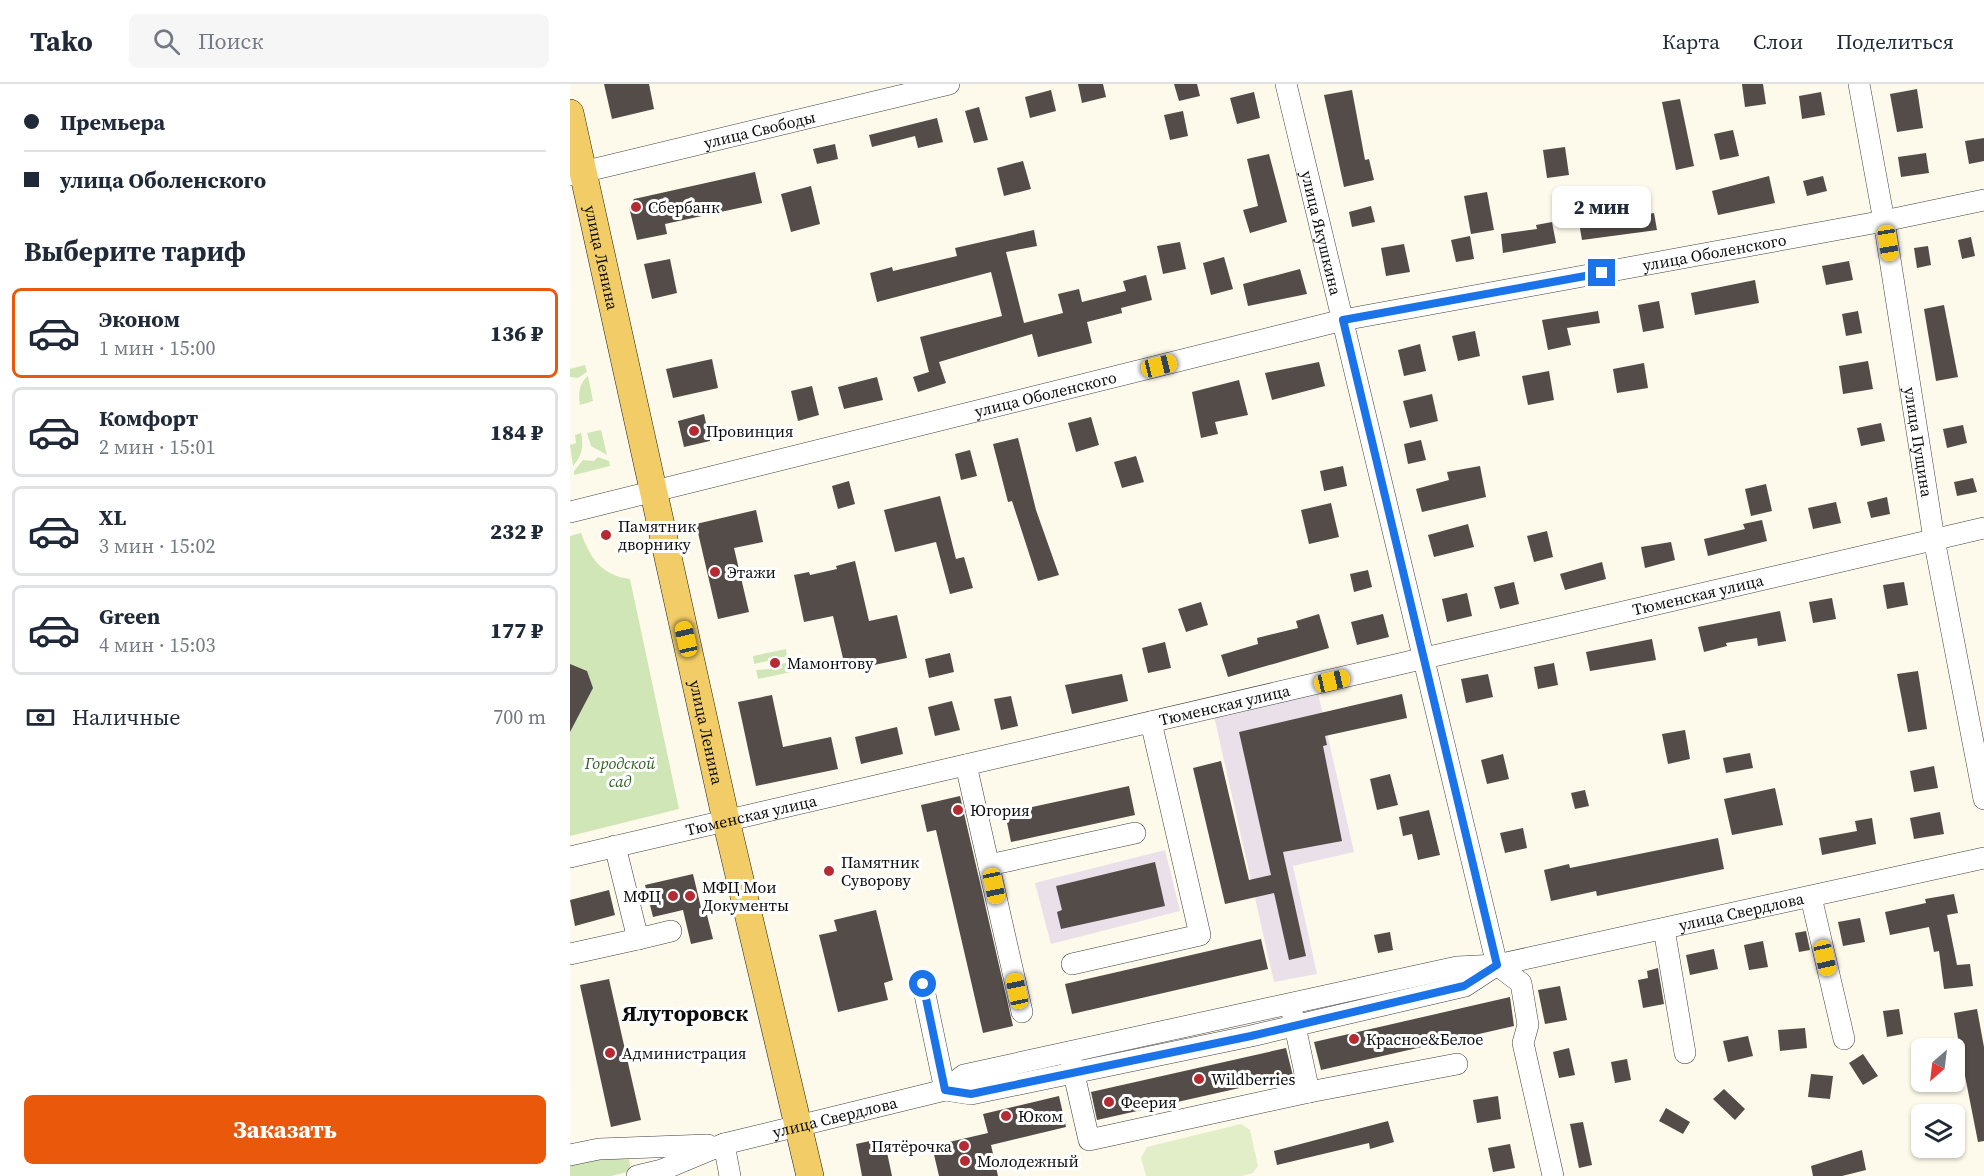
<!DOCTYPE html>
<html lang="ru">
<meta charset="utf-8">
<style>
:root{--surface:#fff;--page:#f6f6f7;--text:#1f2937;--muted:#747a83;--line:#e0e1e3;--accent:#ea580c}
body{margin:0;font-family:"Source Serif 4",serif;background:var(--page);color:var(--text);height:100vh;display:flex;flex-direction:column;font-size:22px;white-space:nowrap}
*{box-sizing:border-box;margin:0}
p{font-size:20px;color:var(--muted)}
.icon{flex:none;width:33px;height:33px;fill:none;stroke:currentColor;stroke-width:2;stroke-linecap:round;stroke-linejoin:round}
.map{position:relative;flex:1;overflow:hidden}
.sheet{display:flex;flex-direction:column;background:var(--surface);width:570px}
.sheet>*{flex:none}
.top-card{display:grid;align-content:center;height:132px;padding:0 24px;background:var(--surface)}
.needle{width:39px;rotate:208deg}
.fabs{position:absolute;left:1341px;top:954px;display:grid;gap:12px}
.fabs a{display:grid;place-items:center;width:54px;height:54px;border-radius:9px;background:var(--surface);box-shadow:0 2px 4px #0004;font-size:30px}
.end{position:absolute;width:27px;height:27px;margin:-14px;border:8px solid #1a73e8;background:#fff;box-shadow:0 0 0 3px #fff}
.from{border-radius:50%}
.bubble{position:absolute;height:42px;border-radius:9px;background:var(--surface);box-shadow:0 2px 4px #0004;font-size:20px;font-weight:800;line-height:42px;text-align:center}
.car{position:absolute;width:18px;height:36px;margin:-18px -9px;border-radius:8px;box-shadow:0 0 4px 2px #0007;background:linear-gradient(#f5c518 24%,#345 0 40%,#f5c518 0 76%,#345 0 86%,#f5c518 0)}
.top-card b{display:flex;align-items:center;gap:21px;height:57px;font-size:22px}
.top-card b+b{border-top:2px solid var(--line)}
.top-card i{width:15px;height:15px;background:var(--text)}
ul{padding:0;list-style:none}
li{display:flex;align-items:center;gap:18px;height:90px;margin:0 12px 9px;padding:0 12px;border:3px solid var(--line);border-radius:9px}
li div{flex:1}
li b{display:block;font-size:22px}
li em{font-style:normal;font-weight:800}
li.current{border-color:var(--accent)}
li>.icon{width:54px;height:54px;stroke-width:1.5}
h2{padding:0 24px;font-size:27px;line-height:72px}
.pay{display:flex;align-items:center;gap:15px;height:66px;padding:0 24px;font-size:22px}
.pay p{margin-inline-start:auto}
.button{display:flex;gap:12px;margin-top:auto;padding:12px 24px}
.button a{flex:1;height:69px;border-radius:9px;background:var(--accent);color:#fff;font-size:24px;font-weight:800;line-height:69px;text-align:center}
header{display:flex;align-items:center;gap:36px;box-sizing:border-box;height:84px;padding:0 30px;background:var(--surface);border-bottom:2px solid var(--line)}
header strong{font-size:28px}
nav{display:flex;gap:33px;margin-inline-start:auto;font-size:21px}
.search{width:420px;height:54px;background:var(--page);display:flex;align-items:center;gap:15px;box-sizing:border-box;padding:0 21px;border-radius:9px;color:var(--muted);font-size:22px}
main{display:flex;flex:1;min-height:0}
.map>svg:first-child{display:block}
</style>
<header>
<strong>Tako</strong>
<div class="search"><svg class="icon" aria-label="search" viewBox="0 0 24 24"><circle cx="10" cy="10" r="6"/><path d="M15 15l6 6"/></svg>Поиск</div>
<nav><a>Карта</a><a>Слои</a><a>Поделиться</a></nav>
</header>
<main>
<section class="sheet">
<div class="top-card">
<b><i class="from"></i>Премьера</b>
<b><i></i>улица Оболенского</b>
</div>
<h2>Выберите тариф</h2>
<ul>
<li class="current"><svg class="icon" aria-label="car" viewBox="0 0 24 24"><path d="M5 17H2v-5l4-1 3-4h7l3 4 3 1v5h-3M9 17h6M6 11h13"/><circle cx="7" cy="17" r="2"/><circle cx="17" cy="17" r="2"/></svg><div><b>Эконом</b><p>1 мин · 15:00</p></div><em>136 ₽</em></li>
<li><svg class="icon" aria-label="car" viewBox="0 0 24 24"><path d="M5 17H2v-5l4-1 3-4h7l3 4 3 1v5h-3M9 17h6M6 11h13"/><circle cx="7" cy="17" r="2"/><circle cx="17" cy="17" r="2"/></svg><div><b>Комфорт</b><p>2 мин · 15:01</p></div><em>184 ₽</em></li>
<li><svg class="icon" aria-label="car" viewBox="0 0 24 24"><path d="M5 17H2v-5l4-1 3-4h7l3 4 3 1v5h-3M9 17h6M6 11h13"/><circle cx="7" cy="17" r="2"/><circle cx="17" cy="17" r="2"/></svg><div><b>XL</b><p>3 мин · 15:02</p></div><em>232 ₽</em></li>
<li><svg class="icon" aria-label="car" viewBox="0 0 24 24"><path d="M5 17H2v-5l4-1 3-4h7l3 4 3 1v5h-3M9 17h6M6 11h13"/><circle cx="7" cy="17" r="2"/><circle cx="17" cy="17" r="2"/></svg><div><b>Green</b><p>4 мин · 15:03</p></div><em>177 ₽</em></li>
</ul>
<div class="pay"><svg class="icon" aria-label="cash" viewBox="0 0 24 24"><path d="M3 7h18v10H3z"/><circle cx="12" cy="12" r="2"/></svg>Наличные<p>700 m</p></div>
<div class="button"><a>Заказать</a></div>
</section>
<div class="map">
<svg width="1414" height="1092" viewBox="0 0 1414 1092">
<rect width="100%" height="100%" fill="#fefaeb"/>
<g fill="#e9e0ea">
<polygon points="748,609 784,768 723,782 747,890 704,898 644,632"/>
<polygon points="595,766 610,827 481,860 465,799"/>
</g>
<g fill="#d0e6b7">
<polygon points="15,281 17,288 8,294 0,293 0,285"/>
<path d="M 18,292 L 23,317 L 10,321 C 8,310 9,299 18,292 Z"/>
<polygon points="31,346 37,371 21,362 17,349"/>
<path d="M 11,349 C 14,362 12,372 3,382 L 0,361 L 6,359 L 5,351 Z"/>
<polygon points="28,373 39,377 40,382 4,391 4,387 13,376 24,377"/>
<path d="M 11,449 C 21,475 31,491 60,495 L 109,725 L 0,752 L 0,452 Z"/>
<polygon points="216,565 217,573 198,574 198,577 184,580 183,572"/>
<polygon points="219,578 221,588 188,595 186,586 212,584 212,580"/>
<polygon points="58,1069 61,1087 41,1092 0,1092 0,1079"/>
</g>
<polygon fill="#e1eec8" points="671,1040 680,1046 688,1082 683,1089 671,1092 576,1092 571,1074 577,1063"/>
<g fill="#534c48">
<polygon points="34,0 79,0 84,25 42,35"/>
<polygon points="508,0 533,0 536,13 512,19"/>
<polygon points="604,0 627,0 630,12 609,17"/>
<polygon points="1172,0 1193,0 1196,20 1175,23"/>
<polygon points="1347,5 1353,44 1327,48 1320,10"/>
<polygon points="481,6 486,27 460,34 455,13"/>
<polygon points="782,6 795,76 799,75 804,96 774,103 754,11"/>
<polygon points="684,8 690,34 667,40 660,14"/>
<polygon points="1251,8 1255,31 1232,35 1229,12"/>
<polygon points="1110,15 1124,82 1106,86 1092,18"/>
<polygon points="409,23 418,56 404,59 395,27"/>
<polygon points="613,27 618,52 600,56 594,31"/>
<polygon points="367,34 373,58 348,64 345,52 302,63 299,51"/>
<polygon points="1163,46 1169,72 1150,76 1144,50"/>
<polygon points="1414,54 1414,77 1399,80 1395,57"/>
<polygon points="265,60 268,75 247,80 243,65"/>
<polygon points="995,63 999,91 977,94 973,66"/>
<polygon points="1356,69 1359,89 1331,93 1328,73"/>
<polygon points="699,70 717,138 680,149 673,126 688,122 677,75"/>
<polygon points="453,77 461,105 434,112 427,84"/>
<polygon points="185,88 192,119 95,140 97,150 67,156 59,123 64,115"/>
<polygon points="1199,92 1205,119 1148,131 1142,107"/>
<polygon points="1253,92 1257,107 1237,112 1233,97"/>
<polygon points="241,102 250,140 221,148 211,110"/>
<polygon points="917,108 924,146 901,150 894,112"/>
<polygon points="801,122 805,138 782,143 779,128"/>
<polygon points="1040,128 1041,136 1084,129 1087,146 1012,156 1008,133"/>
<polygon points="982,138 986,159 933,169 931,150 967,145 966,141"/>
<polygon points="464,146 467,162 436,168 454,239 493,229 488,210 509,205 512,218 556,207 553,197 576,191 582,216 551,224 552,229 517,238 522,259 468,273 462,250 369,278 376,299 348,308 343,293 359,288 350,253 432,232 421,188 307,218 300,189 322,183 323,187 387,172 385,164"/>
<polygon points="900,152 904,175 886,178 881,156"/>
<polygon points="1401,153 1405,172 1392,175 1388,156"/>
<polygon points="610,158 616,185 593,190 587,162"/>
<polygon points="834,160 840,188 816,192 811,164"/>
<polygon points="1358,162 1361,181 1347,184 1344,164"/>
<polygon points="654,173 663,205 641,211 633,179"/>
<polygon points="100,175 107,209 82,215 74,180"/>
<polygon points="1279,177 1283,196 1256,201 1252,182"/>
<polygon points="730,185 737,210 678,222 673,200"/>
<polygon points="1185,196 1189,219 1125,231 1121,209"/>
<polygon points="1089,217 1094,244 1073,248 1068,221"/>
<polygon points="1374,221 1388,293 1366,297 1354,225"/>
<polygon points="1028,227 1030,239 997,244 1001,261 978,266 972,236"/>
<polygon points="1288,227 1292,249 1276,252 1272,230"/>
<polygon points="905,247 910,272 888,277 882,252"/>
<polygon points="850,260 856,287 834,292 828,266"/>
<polygon points="142,275 148,304 103,314 96,285"/>
<polygon points="1298,277 1303,305 1273,310 1269,282"/>
<polygon points="749,278 755,302 702,316 695,289"/>
<polygon points="1074,279 1078,304 1047,309 1043,285"/>
<polygon points="979,287 984,316 958,321 952,292"/>
<polygon points="307,293 313,316 274,325 268,303"/>
<polygon points="669,296 678,331 645,338 648,350 631,354 622,308"/>
<polygon points="242,302 249,331 228,337 221,307"/>
<polygon points="862,310 868,337 840,344 833,317"/>
<polygon points="134,330 140,357 114,363 108,337"/>
<polygon points="521,333 529,361 506,368 498,339"/>
<polygon points="1311,339 1315,357 1291,362 1287,344"/>
<polygon points="1393,341 1397,359 1377,364 1373,345"/>
<polygon points="448,354 466,426 489,491 468,497 442,417 438,418 423,360"/>
<polygon points="851,356 856,376 838,380 834,360"/>
<polygon points="400,366 407,392 391,396 385,370"/>
<polygon points="566,372 574,398 552,404 544,378"/>
<polygon points="773,382 777,402 754,407 750,387"/>
<polygon points="910,382 916,413 852,428 846,405 879,396 877,388"/>
<polygon points="1403,394 1407,408 1387,412 1384,398"/>
<polygon points="279,397 285,420 268,425 262,402"/>
<polygon points="1196,400 1202,427 1181,432 1175,405"/>
<polygon points="370,412 386,475 394,473 403,504 380,510 366,458 325,468 314,426"/>
<polygon points="1317,413 1320,430 1301,434 1297,418"/>
<polygon points="1266,418 1271,439 1243,445 1238,424"/>
<polygon points="761,419 769,453 739,460 731,426"/>
<polygon points="186,426 193,458 164,464 179,528 148,535 126,440"/>
<polygon points="1192,436 1197,457 1138,472 1134,455 1175,445 1173,440"/>
<polygon points="898,440 904,463 864,473 858,451"/>
<polygon points="977,447 983,473 964,478 957,452"/>
<polygon points="1101,458 1105,476 1075,484 1071,463"/>
<polygon points="285,477 299,537 327,531 337,574 276,587 263,532 234,538 224,491 239,488 240,491 267,485 266,482"/>
<polygon points="1032,478 1036,495 995,506 990,490"/>
<polygon points="798,486 802,503 784,508 780,490"/>
<polygon points="944,498 949,520 930,525 924,503"/>
<polygon points="1334,498 1338,521 1317,525 1313,501"/>
<polygon points="897,509 902,532 877,538 872,515"/>
<polygon points="1262,514 1266,535 1243,539 1239,518"/>
<polygon points="631,518 638,541 616,548 608,525"/>
<polygon points="1210,527 1216,557 1188,562 1187,554 1156,559 1157,562 1134,568 1128,543"/>
<polygon points="749,530 759,564 658,593 651,571 688,560 687,554 728,544 726,537"/>
<polygon points="813,530 819,553 787,561 781,538"/>
<polygon points="1082,555 1086,576 1020,587 1016,568"/>
<polygon points="595,558 601,584 578,589 572,564"/>
<polygon points="380,569 384,588 359,594 355,575"/>
<polygon points="984,579 988,601 968,605 964,583"/>
<polygon points="0,580 17,587 23,604 0,648"/>
<polygon points="1348,587 1357,645 1338,648 1327,590"/>
<polygon points="552,590 558,617 502,630 495,601"/>
<polygon points="918,590 923,613 896,619 891,595"/>
<polygon points="832,610 837,634 755,652 757,661 753,662 772,757 713,768 736,872 719,876 704,809 655,820 623,684 651,677 679,796 701,791 669,648"/>
<polygon points="202,611 213,663 261,653 268,685 186,702 168,618"/>
<polygon points="441,612 448,642 431,646 424,615"/>
<polygon points="382,617 390,646 365,652 358,623"/>
<polygon points="327,643 333,670 291,680 285,653"/>
<polygon points="1115,646 1120,675 1098,680 1092,650"/>
<polygon points="1180,669 1183,684 1156,689 1153,674"/>
<polygon points="933,670 939,695 917,700 911,676"/>
<polygon points="1364,682 1368,704 1344,708 1340,687"/>
<polygon points="820,690 828,721 807,726 800,695"/>
<polygon points="559,702 565,731 441,758 435,729"/>
<polygon points="1205,704 1213,741 1162,751 1154,715"/>
<polygon points="1015,706 1019,722 1005,725 1001,709"/>
<polygon points="390,712 443,942 413,949 366,746 357,748 351,721"/>
<polygon points="859,726 870,771 848,776 842,750 833,752 829,733"/>
<polygon points="1370,728 1374,750 1344,755 1340,734"/>
<polygon points="1302,734 1306,760 1252,771 1249,754 1287,747 1285,737"/>
<polygon points="953,744 957,764 935,769 930,749"/>
<polygon points="1148,754 1154,785 1027,812 1026,807 981,817 974,786 999,780 1000,784"/>
<polygon points="585,778 595,822 491,845 487,828 492,826 486,802"/>
<polygon points="123,790 133,832 137,831 143,855 121,860 113,826 83,833 75,801"/>
<polygon points="39,806 45,831 5,842 0,816"/>
<polygon points="1384,810 1388,829 1377,831 1387,881 1400,880 1403,902 1374,905 1369,867 1364,868 1359,843 1320,851 1315,828 1356,819 1355,815"/>
<polygon points="306,826 323,896 314,899 318,916 268,928 249,851 267,847 264,836"/>
<polygon points="1290,834 1295,858 1273,862 1268,838"/>
<polygon points="1236,847 1240,866 1229,868 1225,849"/>
<polygon points="820,848 823,866 808,869 804,851"/>
<polygon points="691,855 698,885 502,930 495,900"/>
<polygon points="1193,857 1198,883 1179,886 1174,861"/>
<polygon points="1144,865 1148,885 1120,891 1116,871"/>
<polygon points="1088,884 1094,920 1073,924 1068,896 1078,894 1077,887"/>
<polygon points="39,895 71,1036 41,1043 10,901"/>
<polygon points="990,902 997,936 975,940 968,906"/>
<polygon points="940,913 944,942 751,986 744,958"/>
<polygon points="1329,925 1333,950 1317,953 1313,927"/>
<polygon points="1407,925 1414,963 1414,1057 1408,1058 1395,992 1384,993 1384,968 1390,967 1384,929"/>
<polygon points="1235,944 1237,964 1210,967 1208,946"/>
<polygon points="1178,952 1183,972 1158,978 1153,957"/>
<polygon points="716,964 723,992 527,1036 521,1008"/>
<polygon points="999,964 1005,991 989,994 983,968"/>
<polygon points="1293,970 1308,992 1293,1001 1279,979"/>
<polygon points="1057,975 1061,996 1045,999 1041,978"/>
<polygon points="1241,990 1263,992 1260,1015 1238,1013"/>
<polygon points="1154,1005 1175,1025 1165,1036 1143,1015"/>
<polygon points="489,1012 496,1043 421,1061 428,1092 369,1092 362,1062 418,1049 413,1030"/>
<polygon points="928,1012 931,1035 907,1039 903,1016"/>
<polygon points="1096,1024 1120,1038 1113,1050 1089,1037"/>
<polygon points="818,1037 824,1058 800,1065 799,1059 707,1081 704,1067"/>
<polygon points="1013,1038 1022,1081 1009,1084 1000,1040"/>
<polygon points="314,1054 322,1092 292,1092 286,1060"/>
<polygon points="940,1060 945,1084 923,1088 918,1064"/>
<polygon points="1292,1066 1296,1086 1272,1092 1243,1092 1241,1082"/>
</g>
<g fill="none" stroke-linecap="round" stroke-linejoin="round">
<g stroke="#3e3e3e" stroke-width="22">
<g id="minor">
<path id="s1" d="M 716,0 L 927,881 L 951,899 L 958,941 L 953,959 L 983,1092"/>
<path id="s2" d="M 1289,0 L 1314,137 L 1364,455 L 1414,715"/>
<path id="s3" d="M 0,91 L 379,0"/>
<path id="s4" d="M 0,428 L 773,236 L 1314,137 L 1414,116"/>
<polyline points="396,681 452,928"/>
<polyline points="45,762 68,855 101,847"/>
<path id="s5" d="M 0,773 L 1414,444"/>
<polyline points="419,781 565,749"/>
<polyline points="1241,813 1274,955"/>
<polyline points="1094,845 1115,969"/>
<polyline points="0,870 68,855"/>
<polyline points="502,880 630,851 581,638"/>
<polyline points="353,901 375,1006"/>
<polyline points="722,928 739,1008 887,980"/>
<polyline points="501,977 519,1056 739,1008"/>
<path id="s6" d="M 375,1006 L 394,991 L 887,883 L 927,881 L 1414,774"/>
<polyline points="154,1060 160,1092"/>
<polyline points="0,1071 29,1065 138,1061"/>
<path id="s7" d="M 67,1092 L 92,1086 L 154,1060 L 375,1006 L 401,1010 L 681,952 L 895,902 L 927,881"/>
</g>
</g>
<g stroke="#1c1c1c" stroke-width="28">
<g id="major">
<path id="s8" d="M 0,29 L 156,736 L 240,1092"/>
</g>
</g>
<use href="#minor" stroke="#fff" stroke-width="21"/>
<use href="#major" stroke="#f2cd67" stroke-width="27"/>
</g>
<g fill="none" stroke-linecap="round" stroke-linejoin="round">
<polyline stroke="#1a73e8" stroke-width="8" points="353,900 375,1006 401,1010 681,952 894,902 927,881 773,236 1032,189"/>
</g>
<g fill="#b42b34" stroke="#fff" stroke-width="2">
<circle cx="66" cy="123" r="6"/>
<circle cx="124" cy="347" r="6"/>
<circle cx="36" cy="451" r="6"/>
<circle cx="145" cy="488" r="6"/>
<circle cx="205" cy="579" r="6"/>
<circle cx="388" cy="726" r="6"/>
<circle cx="259" cy="787" r="6"/>
<circle cx="103" cy="812" r="6"/>
<circle cx="120" cy="812" r="6"/>
<circle cx="784" cy="955" r="6"/>
<circle cx="40" cy="969" r="6"/>
<circle cx="629" cy="995" r="6"/>
<circle cx="539" cy="1018" r="6"/>
<circle cx="436" cy="1032" r="6"/>
<circle cx="394" cy="1062" r="6"/>
<circle cx="395" cy="1077" r="6"/>
</g>
<g text-anchor="middle" stroke-width="6" stroke-linejoin="round" paint-order="stroke">
<g font-size="16" fill="#0b0b0b" stroke="#fff">
<text dy="6" stroke="none"><textPath href="#s3" startOffset="195">улица Свободы</textPath></text>
<text dy="6" stroke="none"><textPath href="#s1" startOffset="153">улица Якушкина</textPath></text>
<text dy="6" stroke="none"><textPath href="#s4" startOffset="1174">улица Оболенского</textPath></text>
<text dy="6" stroke="none"><textPath href="#s8" startOffset="148">улица Ленина</textPath></text>
<text dy="6" stroke="none"><textPath href="#s4" startOffset="490">улица Оболенского</textPath></text>
<text dy="6" stroke="none"><textPath href="#s2" startOffset="363">улица Пущина</textPath></text>
<text dy="6" stroke="none"><textPath href="#s5" startOffset="1158">Тюменская улица</textPath></text>
<text dy="6" stroke="none"><textPath href="#s5" startOffset="672">Тюменская улица</textPath></text>
<text dy="6" stroke="none"><textPath href="#s8" startOffset="634">улица Ленина</textPath></text>
<text dy="6" stroke="none"><textPath href="#s5" startOffset="186">Тюменская улица</textPath></text>
<text dy="6" stroke="none"><textPath href="#s6" startOffset="819">улица Свердлова</textPath></text>
<text dy="6" stroke="none"><textPath href="#s7" startOffset="207">улица Свердлова</textPath></text>
</g>
<g font-size="16" fill="#0b0b0b" stroke="#fff" text-anchor="start">
<text x="78" y="129">Сбербанк</text>
<text x="136" y="353">Провинция</text>
<text x="48" y="448">Памятник<tspan x="48" dy="18">дворнику</tspan></text>
<text x="157" y="494">Этажи</text>
<text x="217" y="585">Мамонтову</text>
<text x="400" y="732">Югория</text>
<text x="271" y="784">Памятник<tspan x="271" dy="18">Суворову</tspan></text>
<text x="132" y="809">МФЦ Мои<tspan x="132" dy="18">Документы</tspan></text>
<text x="91" y="818" text-anchor="end">МФЦ</text>
<text x="796" y="961">Красное&amp;Белое</text>
<text x="52" y="975">Администрация</text>
<text x="641" y="1001">Wildberries</text>
<text x="551" y="1024">Феерия</text>
<text x="448" y="1038">Юком</text>
<text x="382" y="1068" text-anchor="end">Пятёрочка</text>
<text x="407" y="1083">Молодежный</text>
</g>
<g font-size="16" font-style="italic" fill="#2e5f20" stroke="#fff">
<text x="50" y="685">Городской<tspan x="50" dy="18">сад</tspan></text>
</g>
<g font-size="22" font-weight="bold" fill="#0b0b0b" stroke="#fff">
<text x="115" y="937">Ялуторовск</text>
</g>
</g>
</svg>
<div class="fabs">
<a><svg class="needle" viewBox="-14 -14 28 28"><path d="M0-13l5 13h-10z" fill="#e53935"/><path d="M0 13l5-13h-10z" fill="#747a83"/></svg></a>
<a><svg class="icon" aria-label="layers" viewBox="0 0 24 24"><path d="M12 4l9 5-9 5-9-5zM3 14l9 5 9-5"/></svg></a>
</div>
<i class="end from" style="left:353px;top:900px"></i>
<i class="end" style="left:1032px;top:189px"></i>
<div class="bubble" style="left:982px;top:102px;width:99px">2 мин</div>
<i class="car" style="left:1318px;top:159px;rotate:171deg"></i>
<i class="car" style="left:589px;top:282px;rotate:76deg"></i>
<i class="car" style="left:116px;top:555px;rotate:347deg"></i>
<i class="car" style="left:762px;top:597px;rotate:77deg"></i>
<i class="car" style="left:424px;top:802px;rotate:168deg"></i>
<i class="car" style="left:1255px;top:874px;rotate:167deg"></i>
<i class="car" style="left:447px;top:907px;rotate:348deg"></i>
</div>
</main>
